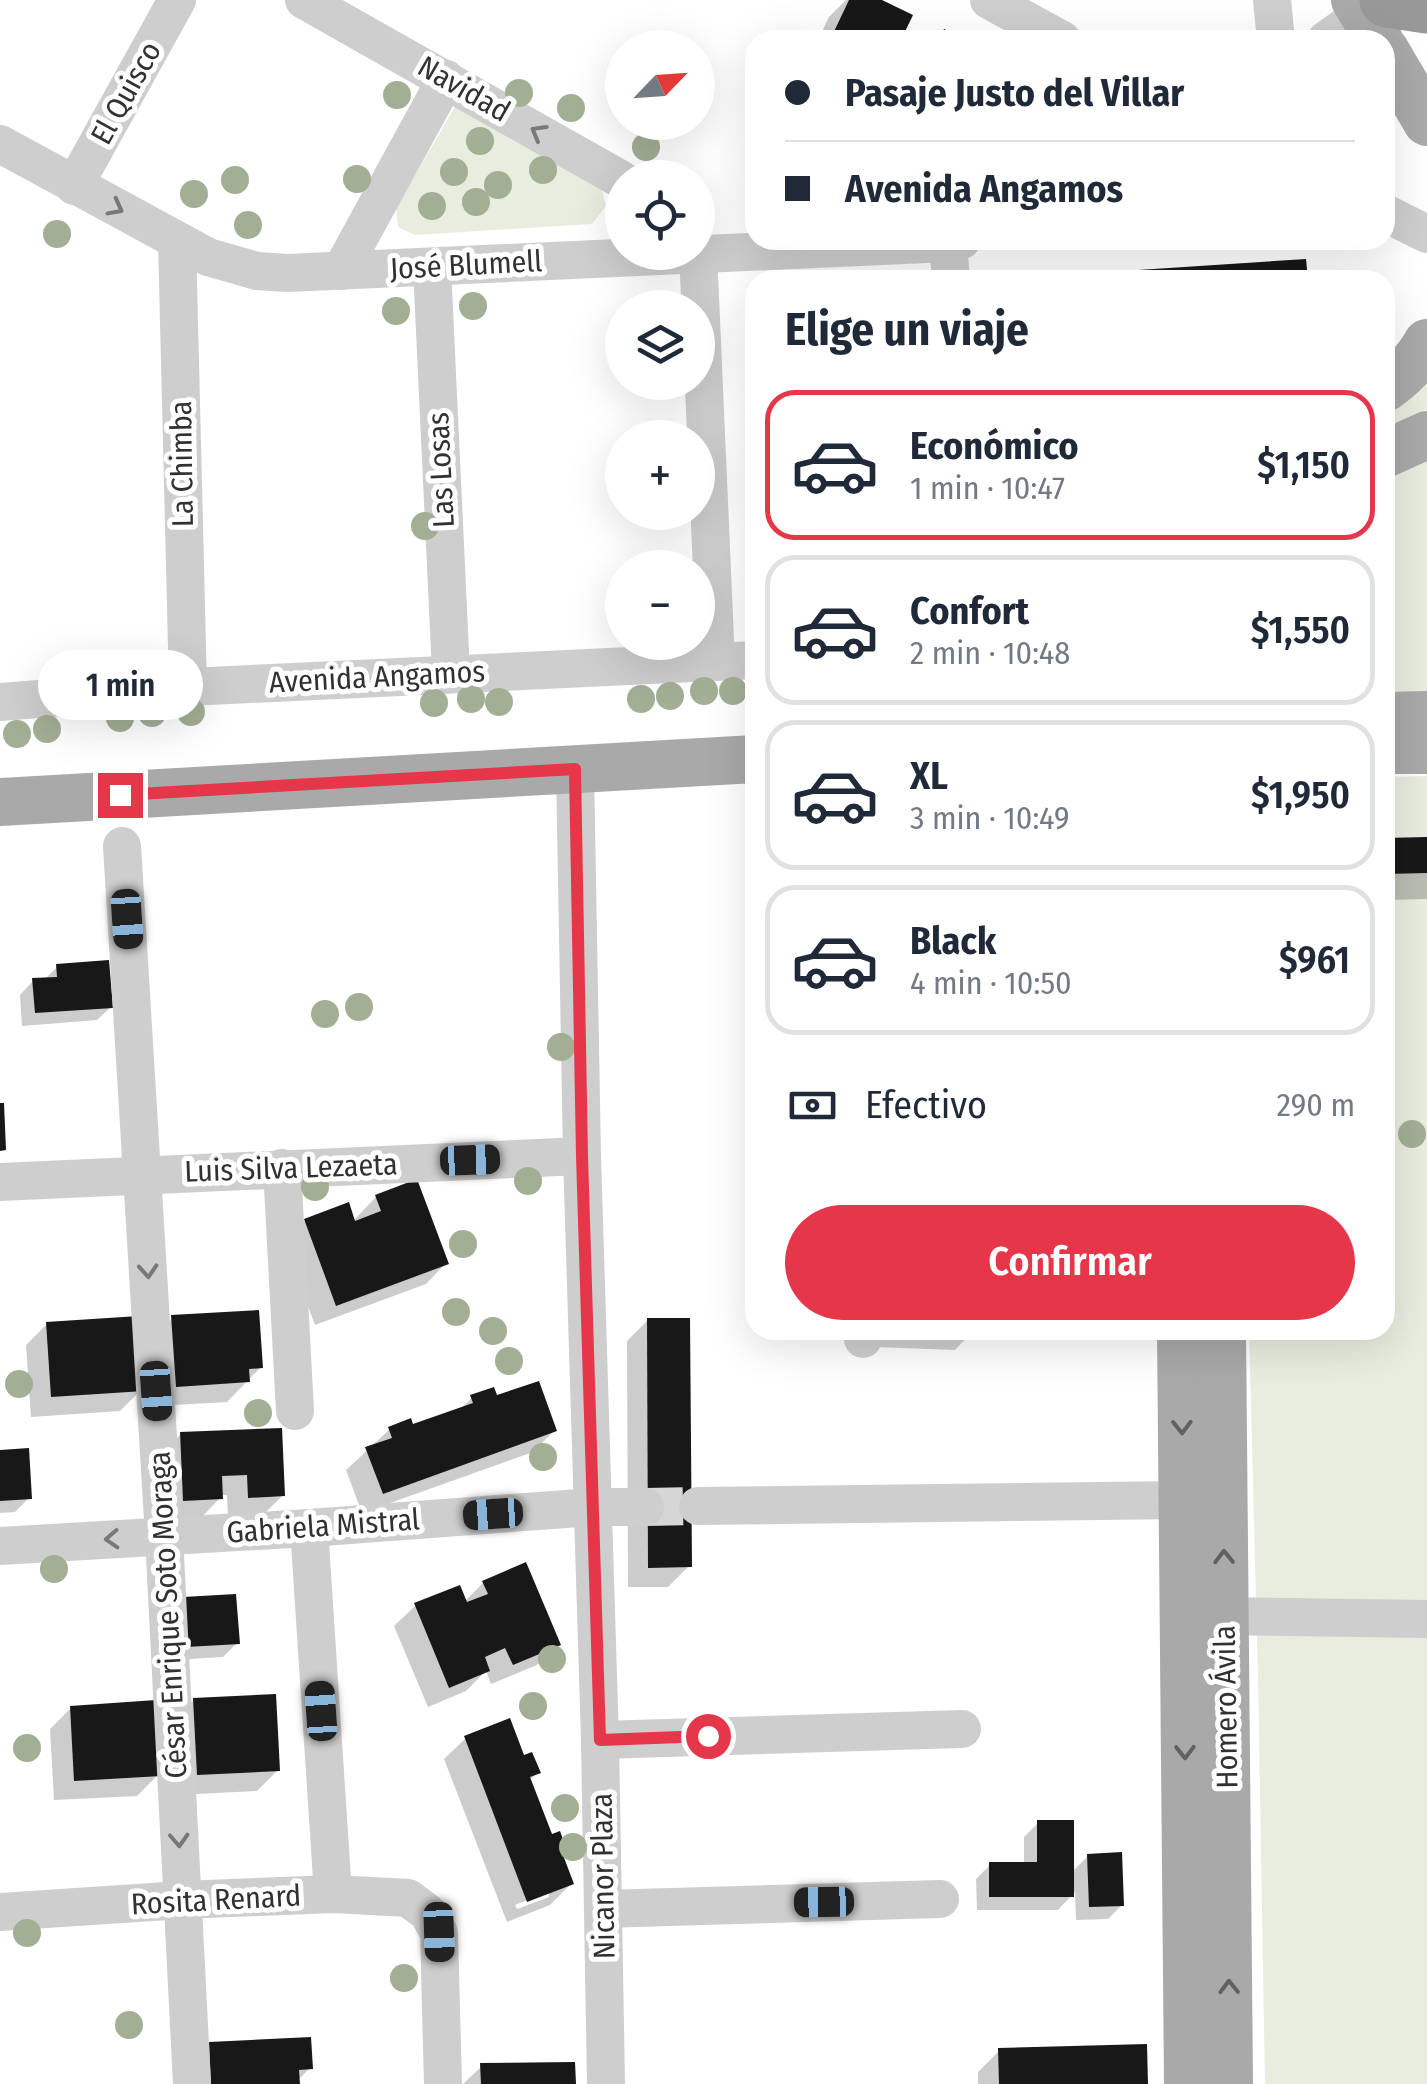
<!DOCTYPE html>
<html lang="es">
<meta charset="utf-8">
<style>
:root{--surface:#fff;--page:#f6f6f7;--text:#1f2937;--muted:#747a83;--line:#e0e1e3;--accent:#e5364a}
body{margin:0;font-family:"Fira Sans Condensed",sans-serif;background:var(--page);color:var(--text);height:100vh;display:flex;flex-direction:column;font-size:38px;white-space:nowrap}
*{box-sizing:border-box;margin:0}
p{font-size:32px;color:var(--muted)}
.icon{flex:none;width:55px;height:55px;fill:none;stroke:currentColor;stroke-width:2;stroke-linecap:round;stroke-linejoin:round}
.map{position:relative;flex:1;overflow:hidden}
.side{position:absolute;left:745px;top:270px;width:650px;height:1070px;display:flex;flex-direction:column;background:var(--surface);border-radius:30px;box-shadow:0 10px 40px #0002}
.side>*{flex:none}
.banner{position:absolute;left:745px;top:30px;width:650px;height:220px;border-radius:30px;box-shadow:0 10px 40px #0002;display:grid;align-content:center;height:220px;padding:0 40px;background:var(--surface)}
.needle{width:65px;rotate:65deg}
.tools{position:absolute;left:605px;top:30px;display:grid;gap:20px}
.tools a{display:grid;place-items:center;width:110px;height:110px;border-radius:50%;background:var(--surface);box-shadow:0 10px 40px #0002;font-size:50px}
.end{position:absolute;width:45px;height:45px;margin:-22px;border:12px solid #e5364a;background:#fff;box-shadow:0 0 0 5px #fff}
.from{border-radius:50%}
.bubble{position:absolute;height:70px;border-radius:35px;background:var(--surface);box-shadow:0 10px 40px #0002;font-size:32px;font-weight:600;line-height:70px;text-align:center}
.car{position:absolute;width:30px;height:60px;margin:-30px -15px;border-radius:12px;box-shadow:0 0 8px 2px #0007;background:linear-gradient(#222 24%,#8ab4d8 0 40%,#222 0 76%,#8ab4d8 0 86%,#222 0)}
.banner b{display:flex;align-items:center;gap:35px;height:95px;font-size:38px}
.banner b+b{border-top:2px solid var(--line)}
.banner i{width:25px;height:25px;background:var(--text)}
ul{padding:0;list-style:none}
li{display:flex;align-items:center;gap:30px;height:150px;margin:0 20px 15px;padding:0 20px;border:5px solid var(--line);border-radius:30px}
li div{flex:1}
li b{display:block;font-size:38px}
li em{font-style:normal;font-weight:600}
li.active{border-color:var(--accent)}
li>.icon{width:90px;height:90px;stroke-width:1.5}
h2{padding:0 40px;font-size:45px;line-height:120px}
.pay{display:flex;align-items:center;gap:25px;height:110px;padding:0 40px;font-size:38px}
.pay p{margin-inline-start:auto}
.primary-button{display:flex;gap:20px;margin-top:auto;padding:20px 40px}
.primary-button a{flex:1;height:115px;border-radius:60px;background:var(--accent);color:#fff;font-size:40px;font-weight:600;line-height:115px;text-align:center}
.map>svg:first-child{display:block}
</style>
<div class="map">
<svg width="1427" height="2084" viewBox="0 0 1427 2084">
<rect width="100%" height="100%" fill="#fff"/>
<g fill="#e8eddf">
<polygon points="459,100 602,190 606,206 592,224 415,235 398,227 396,208"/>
<polygon points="1427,374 1427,410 1385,429 1385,404"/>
<polygon points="1427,446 1427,697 1385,697 1385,465"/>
<polygon points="1427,776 1427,2084 1265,2084 1258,1676 1249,1330 1385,1330 1385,777"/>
</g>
<g fill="#0003" fill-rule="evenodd">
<polygon points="846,0 877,0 898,40 818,40 829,17"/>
<polygon points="1427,839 1427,899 1385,900 1385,840"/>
<polygon points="57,967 111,1007 97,1020 22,1026 20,995 33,981 44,980"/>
<polygon points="376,1197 446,1263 426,1284 315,1325 284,1242 305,1221 353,1221"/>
<polygon points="173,1318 260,1368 227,1402 156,1406 152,1339"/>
<polygon points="648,1320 689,1566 668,1587 628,1587 627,1341"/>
<polygon points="47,1324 141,1390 120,1411 31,1417 26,1345"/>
<polygon points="876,1330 974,1330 955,1350 875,1347"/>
<polygon points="472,1398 496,1398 554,1431 533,1452 362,1513 346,1470 390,1429 412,1427 459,1410"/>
<polygon points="181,1434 283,1495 262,1516 228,1518 227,1495 220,1495 220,1498 200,1519 163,1521 160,1455"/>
<polygon points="0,1453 29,1498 15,1512 0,1513"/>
<polygon points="483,1583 558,1644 537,1665 491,1684 486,1671 466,1691 428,1707 394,1626 415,1606 464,1602"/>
<polygon points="171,1614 237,1643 223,1657 173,1660"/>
<polygon points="194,1700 278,1770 257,1791 177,1795 173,1721"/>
<polygon points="71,1708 158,1775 137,1796 54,1800 50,1729"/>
<path d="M 508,1722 L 522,1758 L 538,1772 L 529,1781 L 571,1884 L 550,1905 L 507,1922 L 444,1759 L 465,1739 ZM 549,1891 L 549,1897 L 517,1909 L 515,1905 Z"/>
<polygon points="1038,1823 1071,1873 1088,1856 1122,1905 1108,1919 1076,1920 1075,1892 1058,1910 977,1910 976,1879 990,1865 1024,1864 1024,1837"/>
<polygon points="210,2045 310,2068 297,2081 298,2084 190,2084 189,2066"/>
<polygon points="999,2051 1145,2084 978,2084 978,2072"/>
<polygon points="482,2066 573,2084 463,2084"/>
</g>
<g fill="#181818">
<polygon points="849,0 882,0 913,15 901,40 830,40"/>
<polygon points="944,29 968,40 939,40"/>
<polygon points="1306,259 1308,280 1124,280 1123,271"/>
<polygon points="1427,837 1427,873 1385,874 1385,838"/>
<polygon points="109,960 113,1008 35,1013 32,978 57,977 56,964"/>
<polygon points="0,1103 4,1103 6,1150 0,1151"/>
<polygon points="417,1179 449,1264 336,1306 304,1219 349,1202 355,1221 381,1211 375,1195"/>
<polygon points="259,1310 263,1368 249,1369 250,1382 176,1387 171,1315"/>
<polygon points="139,1316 144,1391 51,1397 46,1322"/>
<polygon points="647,1318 690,1318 692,1567 648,1568"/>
<polygon points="539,1381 557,1431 383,1494 365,1447 392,1438 388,1427 411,1418 413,1424 473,1403 470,1395 494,1387 497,1395"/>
<polygon points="282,1428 285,1496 248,1498 247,1475 222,1476 223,1499 183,1501 180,1432"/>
<polygon points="29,1448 32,1499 0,1501 0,1450"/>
<polygon points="526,1562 561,1645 513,1665 505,1648 485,1657 490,1671 449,1688 414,1603 460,1585 467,1602 488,1594 482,1581"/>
<polygon points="236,1594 240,1644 186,1647 183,1597"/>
<polygon points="276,1694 280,1771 197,1775 193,1698"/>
<polygon points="156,1700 161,1776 74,1781 70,1706"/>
<polygon points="510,1718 524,1755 532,1752 541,1773 530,1777 552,1834 560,1831 568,1853 563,1855 574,1884 527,1902 464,1736"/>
<polygon points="1037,1820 1074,1820 1074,1897 989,1897 989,1862 1037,1862"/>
<polygon points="1122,1852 1124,1906 1089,1907 1087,1854"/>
<polygon points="311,2037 313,2069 299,2070 300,2084 211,2084 209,2042"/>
<polygon points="1147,2044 1148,2084 999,2084 998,2048"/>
<polygon points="575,2062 576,2084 481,2084 480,2063"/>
</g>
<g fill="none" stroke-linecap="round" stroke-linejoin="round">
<polyline stroke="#d6d6d6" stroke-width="38" stroke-dasharray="38 19" stroke-linecap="butt" points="645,1507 698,1506"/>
<g stroke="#cecece" stroke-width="38">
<polyline points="304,0 622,180"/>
<polyline points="989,0 1062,40"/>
<polyline points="1272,0 1276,40"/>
<polyline points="1326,40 1364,13"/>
<polyline points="0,144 208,257 257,271 287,273 948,243 962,240"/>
<polyline points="74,186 177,0"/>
<polyline points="1385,213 1427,234"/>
<polyline points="177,241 188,687"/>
<polyline points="948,243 951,280"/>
<polyline points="698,251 716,662"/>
<polyline points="432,267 451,673"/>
<polyline points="341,271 446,79"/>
<polyline points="0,702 188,687 755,660"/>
<polyline points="575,769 582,1156 600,1740 606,2084"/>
<polyline points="122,846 164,1536 192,2084"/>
<polyline points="282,1168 295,1411"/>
<polyline points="0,1182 582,1156"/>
<polyline points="863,1339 863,1330"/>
<polyline points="698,1506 1183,1500"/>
<polyline points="309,1528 333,1894"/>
<polyline points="0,1546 309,1528 593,1507 645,1507"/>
<polyline points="1225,1616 1427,1619"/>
<polyline points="600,1740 962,1729"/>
<polyline points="603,1909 940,1899"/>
<polyline points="0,1912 182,1900 333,1894 408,1898 428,1913 439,1933 443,2084"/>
</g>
<g stroke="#a9a9a9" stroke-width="48">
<polyline points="1355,0 1379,40"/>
<polyline points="1385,50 1427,122"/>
<path d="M 1385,388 C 1401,377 1418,360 1427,343"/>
<polyline points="1385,454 1427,435"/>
<polyline points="1385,716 1427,715"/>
<polyline points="1385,750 1427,750"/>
<polyline points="0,802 755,759"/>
<polyline points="1181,1330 1188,2084"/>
<polyline points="1222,1330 1229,2084"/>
</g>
<polyline stroke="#989898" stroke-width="55" points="1387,0 1427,6"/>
</g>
<g fill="#a2af95">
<circle cx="519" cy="93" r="14"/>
<circle cx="397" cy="95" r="14"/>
<circle cx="571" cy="108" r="14"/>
<circle cx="480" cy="141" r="14"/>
<circle cx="646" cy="147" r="14"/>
<circle cx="543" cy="170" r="14"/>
<circle cx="454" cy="172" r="14"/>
<circle cx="357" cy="179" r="14"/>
<circle cx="235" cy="180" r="14"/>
<circle cx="498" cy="185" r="14"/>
<circle cx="194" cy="194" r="14"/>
<circle cx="476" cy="202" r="14"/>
<circle cx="432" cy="206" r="14"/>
<circle cx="248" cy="225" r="14"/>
<circle cx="57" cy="234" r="14"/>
<circle cx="473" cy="306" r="14"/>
<circle cx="396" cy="311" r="14"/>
<circle cx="425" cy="526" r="14"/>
<circle cx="704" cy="691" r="14"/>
<circle cx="733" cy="691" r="14"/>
<circle cx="670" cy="696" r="14"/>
<circle cx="471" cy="699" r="14"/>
<circle cx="641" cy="699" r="14"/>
<circle cx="499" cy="702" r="14"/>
<circle cx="434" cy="703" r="14"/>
<circle cx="191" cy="712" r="14"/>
<circle cx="152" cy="713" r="14"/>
<circle cx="120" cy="718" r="14"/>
<circle cx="47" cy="729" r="14"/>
<circle cx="17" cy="734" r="14"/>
<circle cx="359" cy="1007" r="14"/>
<circle cx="325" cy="1014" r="14"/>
<circle cx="561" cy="1047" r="14"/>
<circle cx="1412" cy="1134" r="14"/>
<circle cx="528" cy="1181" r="14"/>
<circle cx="315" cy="1187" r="14"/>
<circle cx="463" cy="1244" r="14"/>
<circle cx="456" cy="1312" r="14"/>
<circle cx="493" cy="1331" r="14"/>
<circle cx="509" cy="1361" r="14"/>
<circle cx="19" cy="1384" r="14"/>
<circle cx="258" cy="1413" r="14"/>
<circle cx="543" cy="1457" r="14"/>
<circle cx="54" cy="1569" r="14"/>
<circle cx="552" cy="1659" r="14"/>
<circle cx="533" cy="1706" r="14"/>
<circle cx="27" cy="1748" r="14"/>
<circle cx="565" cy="1808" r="14"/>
<circle cx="573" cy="1847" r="14"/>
<circle cx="27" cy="1933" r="14"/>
<circle cx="404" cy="1978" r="14"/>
<circle cx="129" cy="2025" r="14"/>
</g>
<defs><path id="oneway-chevron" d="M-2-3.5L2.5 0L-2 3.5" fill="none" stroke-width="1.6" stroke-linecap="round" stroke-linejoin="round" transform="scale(2.5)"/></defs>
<g stroke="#787878">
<use href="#oneway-chevron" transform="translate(538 132) rotate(-150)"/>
<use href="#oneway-chevron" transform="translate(116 208) rotate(28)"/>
<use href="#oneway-chevron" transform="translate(148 1271) rotate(86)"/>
<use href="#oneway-chevron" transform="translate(112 1539) rotate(177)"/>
<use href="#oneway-chevron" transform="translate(179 1840) rotate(87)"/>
</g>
<g stroke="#616161">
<use href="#oneway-chevron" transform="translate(1182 1427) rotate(89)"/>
<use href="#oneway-chevron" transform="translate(1224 1557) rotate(-91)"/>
<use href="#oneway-chevron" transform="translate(1185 1752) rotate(89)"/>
<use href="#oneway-chevron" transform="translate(1229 1987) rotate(-91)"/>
</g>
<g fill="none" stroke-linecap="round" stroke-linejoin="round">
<polyline stroke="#e5364a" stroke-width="12" points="120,795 575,769 582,1156 600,1740 708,1736"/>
</g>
<g text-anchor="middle" stroke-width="10" stroke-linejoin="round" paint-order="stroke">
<g font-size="30" fill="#313131" stroke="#fff">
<text transform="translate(464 89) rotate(30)" y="10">Navidad</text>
<text transform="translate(126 93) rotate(-61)" y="10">El Quisco</text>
<text transform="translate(466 265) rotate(-3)" y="10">José Blumell</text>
<text transform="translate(182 464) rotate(-91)" y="10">La Chimba</text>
<text transform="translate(441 470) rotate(-93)" y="10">Las Losas</text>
<text transform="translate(377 677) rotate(-3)" y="10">Avenida Angamos</text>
<text transform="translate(291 1168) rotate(-2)" y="10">Luis Silva Lezaeta</text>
<text transform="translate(323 1526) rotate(-4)" y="10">Gabriela Mistral</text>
<text transform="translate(168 1615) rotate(-93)" y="10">César Enrique Soto Moraga</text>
<text transform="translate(1226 1707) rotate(-91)" y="10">Homero Ávila</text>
<text transform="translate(603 1876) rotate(-91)" y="10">Nicanor Plaza</text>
<text transform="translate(216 1900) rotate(-3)" y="10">Rosita Renard</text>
</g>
</g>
</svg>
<div class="tools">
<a><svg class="needle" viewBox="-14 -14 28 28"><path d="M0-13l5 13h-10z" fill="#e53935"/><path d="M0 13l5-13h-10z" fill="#747a83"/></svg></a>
<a><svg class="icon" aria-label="locate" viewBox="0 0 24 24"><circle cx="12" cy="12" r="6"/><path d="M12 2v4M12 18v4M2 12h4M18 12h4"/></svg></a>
<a><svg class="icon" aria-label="layers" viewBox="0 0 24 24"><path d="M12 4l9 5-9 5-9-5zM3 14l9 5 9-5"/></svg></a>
<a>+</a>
<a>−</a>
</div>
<i class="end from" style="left:708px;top:1736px"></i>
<i class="end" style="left:120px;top:795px"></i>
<div class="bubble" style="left:38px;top:650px;width:165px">1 min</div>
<i class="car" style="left:127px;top:919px;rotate:176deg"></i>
<i class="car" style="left:470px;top:1160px;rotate:88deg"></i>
<i class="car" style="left:156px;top:1391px;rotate:176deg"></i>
<i class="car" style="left:493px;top:1514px;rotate:266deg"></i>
<i class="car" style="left:321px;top:1711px;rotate:356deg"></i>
<i class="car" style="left:824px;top:1902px;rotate:269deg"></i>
<i class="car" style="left:439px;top:1932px;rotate:178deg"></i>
<div class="banner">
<b><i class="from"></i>Pasaje Justo del Villar</b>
<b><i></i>Avenida Angamos</b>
</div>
<section class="side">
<h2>Elige un viaje</h2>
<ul>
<li class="active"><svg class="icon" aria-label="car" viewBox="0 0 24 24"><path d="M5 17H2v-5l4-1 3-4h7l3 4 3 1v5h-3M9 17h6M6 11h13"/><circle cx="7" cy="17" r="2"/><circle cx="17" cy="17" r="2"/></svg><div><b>Económico</b><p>1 min · 10:47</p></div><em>$1,150</em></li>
<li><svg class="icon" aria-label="car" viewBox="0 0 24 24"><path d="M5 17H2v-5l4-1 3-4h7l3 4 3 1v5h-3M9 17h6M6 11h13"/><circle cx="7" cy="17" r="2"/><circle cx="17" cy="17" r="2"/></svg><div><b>Confort</b><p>2 min · 10:48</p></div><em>$1,550</em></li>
<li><svg class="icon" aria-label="car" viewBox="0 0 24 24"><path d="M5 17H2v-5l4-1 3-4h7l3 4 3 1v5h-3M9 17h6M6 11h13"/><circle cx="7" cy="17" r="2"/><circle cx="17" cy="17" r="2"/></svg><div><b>XL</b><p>3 min · 10:49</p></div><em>$1,950</em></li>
<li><svg class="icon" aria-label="car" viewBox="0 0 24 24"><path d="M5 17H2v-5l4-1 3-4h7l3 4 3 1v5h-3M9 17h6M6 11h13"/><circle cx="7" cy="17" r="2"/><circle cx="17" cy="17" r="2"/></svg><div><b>Black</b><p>4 min · 10:50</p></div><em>$961</em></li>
</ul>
<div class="pay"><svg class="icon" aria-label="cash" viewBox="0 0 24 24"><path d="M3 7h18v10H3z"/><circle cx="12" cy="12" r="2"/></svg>Efectivo<p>290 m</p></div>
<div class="primary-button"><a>Confirmar</a></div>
</section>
</div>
